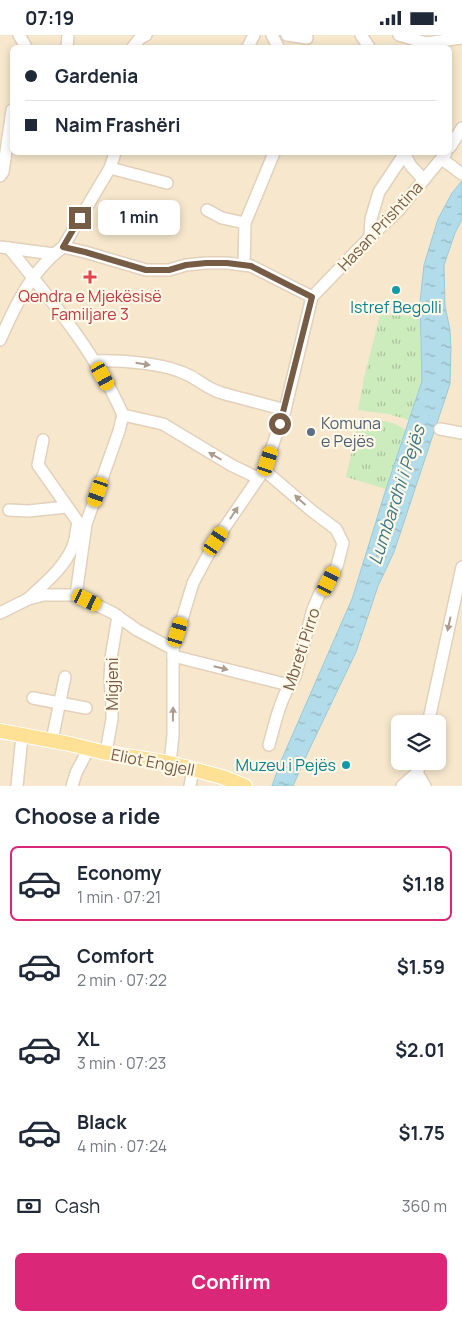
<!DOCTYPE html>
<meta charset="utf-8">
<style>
:root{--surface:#fff;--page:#f6f6f7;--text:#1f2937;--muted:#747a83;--line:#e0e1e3;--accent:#db2777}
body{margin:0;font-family:Manrope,sans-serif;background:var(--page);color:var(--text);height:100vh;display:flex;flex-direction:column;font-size:19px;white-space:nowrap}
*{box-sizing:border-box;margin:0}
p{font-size:16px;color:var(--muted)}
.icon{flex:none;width:28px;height:28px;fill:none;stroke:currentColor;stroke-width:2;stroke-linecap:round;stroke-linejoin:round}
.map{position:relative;height:751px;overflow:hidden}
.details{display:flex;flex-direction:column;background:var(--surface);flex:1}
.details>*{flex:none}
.hud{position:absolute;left:10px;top:10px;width:442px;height:110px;border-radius:8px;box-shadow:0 2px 8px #0003;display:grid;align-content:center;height:110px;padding:0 15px;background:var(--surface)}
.tools{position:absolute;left:391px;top:680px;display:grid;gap:10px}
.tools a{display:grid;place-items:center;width:55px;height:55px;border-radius:8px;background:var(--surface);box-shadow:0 2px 8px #0003;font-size:25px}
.end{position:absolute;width:22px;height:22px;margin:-11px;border:6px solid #765b45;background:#fff;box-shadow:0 0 0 2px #fff}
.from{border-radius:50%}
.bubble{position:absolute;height:35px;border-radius:8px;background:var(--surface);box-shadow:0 2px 8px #0003;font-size:16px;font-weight:700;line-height:35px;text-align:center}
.car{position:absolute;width:15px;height:30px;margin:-15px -8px;border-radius:6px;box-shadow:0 0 4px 1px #0007;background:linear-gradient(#f5c518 24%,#345 0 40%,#f5c518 0 76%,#345 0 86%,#f5c518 0)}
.hud b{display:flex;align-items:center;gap:18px;height:48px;font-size:19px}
.hud b+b{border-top:1px solid var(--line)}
.hud i{width:12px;height:12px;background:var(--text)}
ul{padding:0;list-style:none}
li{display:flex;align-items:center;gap:15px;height:75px;margin:0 10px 8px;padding:0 5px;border:2px solid transparent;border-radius:8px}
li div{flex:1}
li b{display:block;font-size:19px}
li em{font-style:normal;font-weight:700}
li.active{border-color:var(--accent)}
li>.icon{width:45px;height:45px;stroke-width:1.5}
h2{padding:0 15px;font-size:22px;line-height:60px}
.pay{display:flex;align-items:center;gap:12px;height:55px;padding:0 15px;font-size:19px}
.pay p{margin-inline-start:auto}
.primary-button{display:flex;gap:10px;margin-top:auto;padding:10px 15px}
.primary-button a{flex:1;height:58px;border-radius:8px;background:var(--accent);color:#fff;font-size:20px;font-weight:700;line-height:58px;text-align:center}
.status{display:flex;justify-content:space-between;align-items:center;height:35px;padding:0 25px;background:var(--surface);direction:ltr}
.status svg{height:14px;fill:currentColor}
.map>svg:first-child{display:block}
</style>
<div class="status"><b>07:19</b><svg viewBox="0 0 49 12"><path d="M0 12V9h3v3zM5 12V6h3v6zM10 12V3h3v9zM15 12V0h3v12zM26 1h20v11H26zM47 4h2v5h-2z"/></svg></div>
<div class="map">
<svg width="462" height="751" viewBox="0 0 462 751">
<defs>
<pattern id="grass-tufts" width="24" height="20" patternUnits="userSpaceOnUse" patternTransform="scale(1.25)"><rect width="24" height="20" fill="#ccecbd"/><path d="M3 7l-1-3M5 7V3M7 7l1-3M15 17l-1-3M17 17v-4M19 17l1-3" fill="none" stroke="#aac29b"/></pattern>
<pattern id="water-ripples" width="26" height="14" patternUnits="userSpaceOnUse" patternTransform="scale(1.25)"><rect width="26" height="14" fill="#b2dce9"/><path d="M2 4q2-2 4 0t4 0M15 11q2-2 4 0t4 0" fill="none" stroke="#95b5bf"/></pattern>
</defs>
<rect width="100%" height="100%" fill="#fef5df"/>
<path fill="#f6e7cd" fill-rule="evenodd" d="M 0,0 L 462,0 L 462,751 L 0,751 ZM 12,12 L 450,12 L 450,118 L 12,118 ZM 400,689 L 438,689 L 438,726 L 400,726 Z"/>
<g fill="url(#grass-tufts)">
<polygon points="380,280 420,281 422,346 409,385 388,379 358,375 364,343"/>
<path d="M 360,382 C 374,385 395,385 405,395 L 386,454 L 346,442 Z"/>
</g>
<polygon fill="url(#water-ripples)" stroke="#98cbdb" points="462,146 462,184 455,198 444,230 445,271 450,295 451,314 450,349 394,517 378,551 356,617 308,717 293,751 272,751 281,726 352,564 386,454 422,346 420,267 424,230 438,184 452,158"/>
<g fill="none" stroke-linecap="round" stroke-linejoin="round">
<g stroke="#e2d1bb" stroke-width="14">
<g id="minor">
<polyline points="19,0 26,12"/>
<polyline points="272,0 278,12"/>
<polyline points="287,0 307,3"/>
<polyline points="361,0 369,12"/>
<polyline points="399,0 426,8 462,3"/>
<polyline points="67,12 68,0"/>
<polyline points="133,12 140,3 146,0"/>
<polyline points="248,12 254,0"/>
<polyline points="450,112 462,93"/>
<polyline points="405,120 411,131 424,145"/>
<polyline points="442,124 462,139"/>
<polyline points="110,133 167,148"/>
<polyline points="0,141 3,137 12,75"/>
<polyline points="207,175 222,183 245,188"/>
<polyline points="370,201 371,184 379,157 405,118"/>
<polyline points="0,212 54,219"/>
<polyline points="63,212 85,217 146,235 169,235 186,230 206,228 227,228 251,231 312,262"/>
<path d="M 9,213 C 51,265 96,318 123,380 L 119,396 L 86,489 L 76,560"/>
<polyline points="244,230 245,188 274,118"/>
<path d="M 0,305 C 16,269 31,236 63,212 L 110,133 L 115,118"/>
<path d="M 94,326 C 120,325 165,328 188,340 C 201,346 207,354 222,358 C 243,364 264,369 285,375"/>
<polyline points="123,380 163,389 231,430 258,443"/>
<polyline points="440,394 462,398"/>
<polyline points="43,405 38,430 78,487"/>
<path d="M 264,435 L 312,476 L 336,494 L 343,508 L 337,531 L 329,546 L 320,558 L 313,574 L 295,642 C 281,660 275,688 269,710"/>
<polyline points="9,475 28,476 67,472"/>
<path d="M 29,563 C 45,548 65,532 73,511 C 76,504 76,495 78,487"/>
<polyline points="0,578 28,564 44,560 76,560 113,578 137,595 173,614"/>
<polyline points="173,621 289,650"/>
<polyline points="33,663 86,673"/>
<polyline points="428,689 462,532"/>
<polyline points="52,705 65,642"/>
<polyline points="106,717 112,684 112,668 110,645 111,623 118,581"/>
<polyline points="170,728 173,700 173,614 193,548 216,505 264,435 285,375 312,262 368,204 397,177 446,118"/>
<polyline points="17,751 22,701"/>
<polyline points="72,751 76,738 89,713"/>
<polyline points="190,751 193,734"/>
<polyline points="402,751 417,738 425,751"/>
<polyline points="415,751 420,726"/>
</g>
</g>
<g stroke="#fff" stroke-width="16">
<polyline id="major" points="0,696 70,709 102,717 170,728 222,742 245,751"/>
</g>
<use href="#minor" stroke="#fff" stroke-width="11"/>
<use href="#major" stroke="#ffe195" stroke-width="14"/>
</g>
<defs><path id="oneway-solid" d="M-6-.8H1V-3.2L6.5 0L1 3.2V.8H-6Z" transform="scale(1.25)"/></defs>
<g fill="#ad9d8f">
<use href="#oneway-solid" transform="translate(143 329) rotate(9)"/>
<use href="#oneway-solid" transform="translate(215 421) rotate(-150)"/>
<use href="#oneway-solid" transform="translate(300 465) rotate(-138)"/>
<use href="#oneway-solid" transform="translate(234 478) rotate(-57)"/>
<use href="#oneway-solid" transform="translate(449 589) rotate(102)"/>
<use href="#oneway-solid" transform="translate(221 633) rotate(14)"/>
<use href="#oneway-solid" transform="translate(173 679) rotate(-89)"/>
</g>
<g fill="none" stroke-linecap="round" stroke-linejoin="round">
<polyline stroke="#765b45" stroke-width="6" points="80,183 63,212 85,217 146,235 169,235 186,230 206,228 227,228 251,231 312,262 280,389"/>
</g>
<path fill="#e0444e" stroke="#fff8e7" stroke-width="2" d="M87.5 234.5h5v5h5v5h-5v5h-5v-5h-5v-5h5z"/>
<g fill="#0f9aa8" stroke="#fff8e7" stroke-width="2">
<circle cx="396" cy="255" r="5"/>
<circle cx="346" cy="730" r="5"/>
</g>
<circle fill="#5c6f8a" stroke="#fff8e7" stroke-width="2" cx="311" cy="397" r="5"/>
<g text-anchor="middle" stroke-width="4.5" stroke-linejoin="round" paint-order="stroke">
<g font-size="16" fill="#765b45" stroke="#fff8e7">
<text transform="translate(380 191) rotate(-47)" y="6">Hasan Prishtina</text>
<text transform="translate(301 614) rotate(-72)" y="6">Mbreti Pirro</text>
<text transform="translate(112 649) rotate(-90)" y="6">Migjeni</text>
<text transform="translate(153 727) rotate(11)" y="6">Eliot Engjell</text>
</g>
<g font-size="16" fill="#be3a42" stroke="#fff8e7">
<text x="90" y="267">Qendra e Mjekësisë<tspan x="90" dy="18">Familjare 3</tspan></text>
</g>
<g font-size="16" fill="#0d838f" stroke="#fff8e7">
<text x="396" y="278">Istref Begolli</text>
<text x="336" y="736" text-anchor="end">Muzeu i Pejës</text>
</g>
<g font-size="16" fill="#4e5e75" stroke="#fff8e7" text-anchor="start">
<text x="321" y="394">Komuna<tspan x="321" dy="18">e Pejës</tspan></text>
</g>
<g font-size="18" font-style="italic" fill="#3d788b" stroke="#fff8e7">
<text transform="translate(397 460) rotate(-72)" y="6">Lumbardhi i Pejës</text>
</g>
</g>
</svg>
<div class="tools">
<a><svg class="icon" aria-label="layers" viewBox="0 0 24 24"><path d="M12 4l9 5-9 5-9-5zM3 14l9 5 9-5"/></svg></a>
</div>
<i class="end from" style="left:280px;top:389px"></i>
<i class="end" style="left:80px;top:183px"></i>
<div class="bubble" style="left:98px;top:165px;width:82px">1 min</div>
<i class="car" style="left:103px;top:341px;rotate:151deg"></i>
<i class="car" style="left:268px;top:426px;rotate:18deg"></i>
<i class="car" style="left:98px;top:457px;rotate:199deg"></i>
<i class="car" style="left:216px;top:506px;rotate:33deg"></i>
<i class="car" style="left:329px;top:546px;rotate:27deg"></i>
<i class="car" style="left:87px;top:565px;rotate:116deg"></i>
<i class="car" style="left:178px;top:597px;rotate:17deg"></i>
<div class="hud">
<b><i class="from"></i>Gardenia</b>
<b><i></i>Naim Frashëri</b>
</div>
</div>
<section class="details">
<h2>Choose a ride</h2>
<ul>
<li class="active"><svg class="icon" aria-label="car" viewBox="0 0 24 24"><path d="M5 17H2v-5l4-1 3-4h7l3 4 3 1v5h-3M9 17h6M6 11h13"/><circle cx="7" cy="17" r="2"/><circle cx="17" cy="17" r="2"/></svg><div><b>Economy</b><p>1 min · 07:21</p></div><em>$1.18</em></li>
<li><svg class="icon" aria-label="car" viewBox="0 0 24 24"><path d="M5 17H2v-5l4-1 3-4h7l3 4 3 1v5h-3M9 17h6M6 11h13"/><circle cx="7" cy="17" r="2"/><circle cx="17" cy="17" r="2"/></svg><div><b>Comfort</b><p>2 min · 07:22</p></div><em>$1.59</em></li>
<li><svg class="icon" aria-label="car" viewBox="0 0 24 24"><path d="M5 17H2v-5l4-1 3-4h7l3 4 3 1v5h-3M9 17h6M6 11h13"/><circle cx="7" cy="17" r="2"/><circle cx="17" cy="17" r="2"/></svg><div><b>XL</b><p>3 min · 07:23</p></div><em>$2.01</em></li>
<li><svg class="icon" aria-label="car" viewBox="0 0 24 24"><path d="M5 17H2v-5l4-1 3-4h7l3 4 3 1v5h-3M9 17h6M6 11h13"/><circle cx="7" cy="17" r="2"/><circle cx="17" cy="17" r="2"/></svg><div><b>Black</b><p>4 min · 07:24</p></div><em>$1.75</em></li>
</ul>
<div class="pay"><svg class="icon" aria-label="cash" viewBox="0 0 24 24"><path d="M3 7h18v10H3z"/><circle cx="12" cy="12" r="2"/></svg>Cash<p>360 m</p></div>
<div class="primary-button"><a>Confirm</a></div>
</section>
